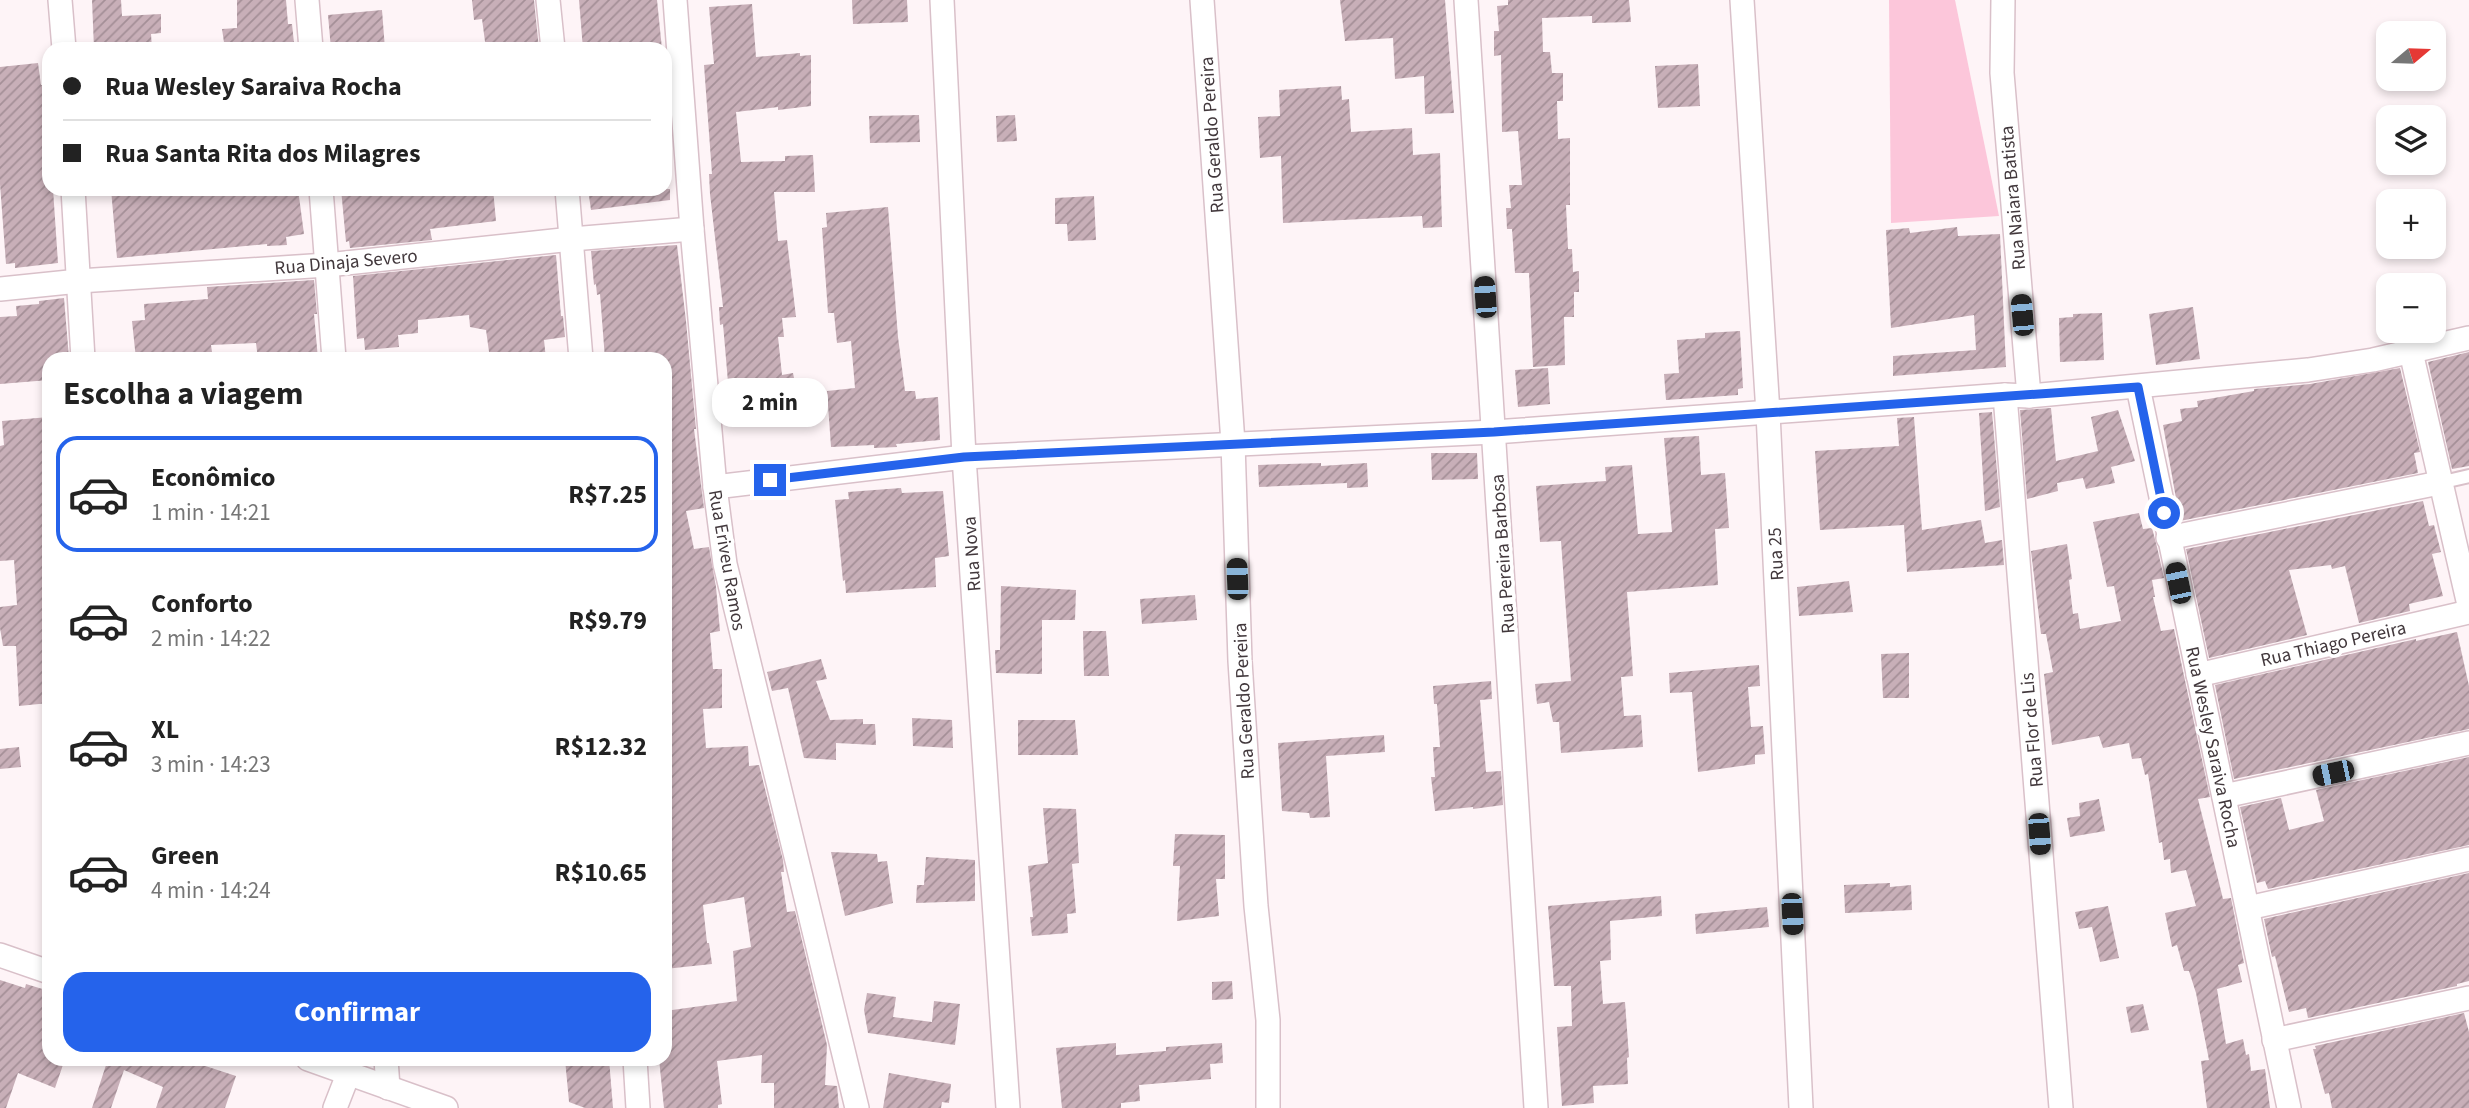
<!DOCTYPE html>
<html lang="pt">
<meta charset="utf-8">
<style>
:root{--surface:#fff;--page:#f2f2f2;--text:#222;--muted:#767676;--line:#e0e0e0;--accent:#2563eb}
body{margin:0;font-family:"Source Sans 3",sans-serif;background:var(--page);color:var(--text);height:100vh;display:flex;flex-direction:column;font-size:26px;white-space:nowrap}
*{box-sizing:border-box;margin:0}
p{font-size:23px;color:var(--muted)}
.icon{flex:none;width:38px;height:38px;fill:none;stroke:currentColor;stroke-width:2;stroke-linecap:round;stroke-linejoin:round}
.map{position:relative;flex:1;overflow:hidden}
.sheet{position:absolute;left:42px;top:352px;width:630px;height:714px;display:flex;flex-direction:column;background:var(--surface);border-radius:21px;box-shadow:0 4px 10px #0003}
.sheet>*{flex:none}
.banner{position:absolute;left:42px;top:42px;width:630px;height:154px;border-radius:21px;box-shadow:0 4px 10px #0003;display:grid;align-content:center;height:154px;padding:0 21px;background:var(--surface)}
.needle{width:46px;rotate:71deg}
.tools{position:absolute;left:2376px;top:21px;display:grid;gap:14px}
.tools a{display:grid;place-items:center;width:70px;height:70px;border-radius:14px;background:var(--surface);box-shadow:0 4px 10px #0003;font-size:35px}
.end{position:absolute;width:32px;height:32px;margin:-16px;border:9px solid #2563eb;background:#fff;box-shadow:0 0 0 4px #fff}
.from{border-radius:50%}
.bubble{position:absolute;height:49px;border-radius:21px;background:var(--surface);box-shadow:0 4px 10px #0003;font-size:23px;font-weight:700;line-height:49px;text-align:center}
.car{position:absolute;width:21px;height:42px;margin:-21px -10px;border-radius:9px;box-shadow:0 0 5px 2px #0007;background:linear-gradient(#222 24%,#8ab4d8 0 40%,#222 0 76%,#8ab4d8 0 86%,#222 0)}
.banner b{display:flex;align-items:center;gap:24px;height:66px;font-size:26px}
.banner b+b{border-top:2px solid var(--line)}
.banner i{width:18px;height:18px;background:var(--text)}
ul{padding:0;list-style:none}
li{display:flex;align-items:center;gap:21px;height:116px;margin:0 14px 10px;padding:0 7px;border:4px solid transparent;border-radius:21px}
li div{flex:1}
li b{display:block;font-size:26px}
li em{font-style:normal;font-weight:700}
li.selected{border-color:var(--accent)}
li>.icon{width:63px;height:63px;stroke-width:1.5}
h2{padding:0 21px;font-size:32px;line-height:84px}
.primary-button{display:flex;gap:14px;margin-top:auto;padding:14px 21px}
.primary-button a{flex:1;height:80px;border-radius:21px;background:var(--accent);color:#fff;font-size:28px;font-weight:700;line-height:80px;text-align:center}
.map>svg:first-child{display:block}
</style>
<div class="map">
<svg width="2469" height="1108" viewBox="0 0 2469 1108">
<defs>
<pattern id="building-hatch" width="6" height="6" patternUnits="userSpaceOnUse" patternTransform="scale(1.75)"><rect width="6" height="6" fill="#c8afb8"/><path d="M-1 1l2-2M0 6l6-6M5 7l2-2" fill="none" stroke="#a48f97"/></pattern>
</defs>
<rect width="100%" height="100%" fill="#fef4f7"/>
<polygon fill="#fcc6da" points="1889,0 1955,0 1999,216 1891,223"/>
<g fill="url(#building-hatch)">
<polygon points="92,0 121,0 122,16 161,14 161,33 151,34 152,49 94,49"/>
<polygon points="237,0 286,0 288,24 292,24 294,43 284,43 285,49 225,49 222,29 237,28"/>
<polygon points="472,0 534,0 539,49 486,49 482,19 474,20"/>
<polygon points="579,0 657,0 662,49 583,49"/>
<polygon points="852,0 907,0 908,22 853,24"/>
<polygon points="1340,0 1445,0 1454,113 1425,114 1424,76 1395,79 1393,38 1345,41"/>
<polygon points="1508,0 1629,0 1631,22 1592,23 1592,16 1542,18 1543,52 1550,52 1552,73 1563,73 1563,101 1557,101 1558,139 1570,138 1570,205 1566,205 1568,249 1572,249 1573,272 1579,271 1579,292 1574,292 1574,317 1564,317 1565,365 1533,367 1529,273 1515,273 1512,229 1507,229 1506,208 1511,208 1509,185 1522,185 1518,131 1502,132 1501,55 1494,56 1494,31 1499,31 1497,6 1508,5"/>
<polygon points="752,4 756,57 800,53 800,56 811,55 811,106 778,110 778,107 736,112 741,162 785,161 785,156 813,155 815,192 774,192 778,241 787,240 796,317 782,318 784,337 778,337 782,375 793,373 797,393 790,395 792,406 755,412 756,414 731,417 723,324 720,325 719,307 723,307 710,194 709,174 712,174 704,65 714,64 709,7"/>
<polygon points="382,10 385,49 331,49 328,15"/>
<polygon points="38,63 41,85 47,85 49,104 45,105 49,145 49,189 53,189 58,263 15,268 15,263 6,264 0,184 0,67"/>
<polygon points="1698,64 1700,106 1658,108 1655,66"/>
<polygon points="1341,86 1342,100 1349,99 1351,132 1412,128 1413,155 1440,153 1442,227 1423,228 1422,216 1283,223 1281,156 1260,158 1258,117 1280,116 1279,90"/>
<polygon points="919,115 920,142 870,143 869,116"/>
<polygon points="1015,115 1017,141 997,142 996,116"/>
<polygon points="111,189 160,189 161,195 229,190 229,196 272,191 272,189 298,189 304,234 286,237 287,245 267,246 267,244 117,258"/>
<polygon points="341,189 493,189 496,221 430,229 432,240 350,248 349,241 346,242"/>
<polygon points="588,189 670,189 670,200 591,210"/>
<polygon points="1094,196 1096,240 1068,241 1067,224 1055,224 1055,198"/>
<polygon points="888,207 898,337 905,391 915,391 916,399 938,397 940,440 896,444 897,447 874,448 874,445 831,447 827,391 855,388 851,341 837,343 834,313 828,313 822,228 827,227 826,213"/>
<polygon points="1957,227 1958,236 2000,234 2006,367 1893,376 1893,356 1976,350 1974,315 1891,328 1886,230 1909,228 1910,233"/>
<polygon points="677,245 686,321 696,429 694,429 704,508 686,511 694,549 709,547 716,587 720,631 710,633 713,669 722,669 722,708 703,709 706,748 748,746 749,766 759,765 783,860 784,872 781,872 787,912 795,911 827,1045 825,1085 837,1086 839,1108 774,1108 774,1083 761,1083 762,1055 717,1061 722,1104 718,1105 718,1108 664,1108 659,1059 665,1059 665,1011 737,1001 733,951 751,947 744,897 703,905 707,943 709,943 712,964 665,969 665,359 605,359 600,294 597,295 596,284 594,285 591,251"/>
<polygon points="556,255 561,316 563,316 565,337 544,340 546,359 490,359 486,330 470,327 469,315 418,320 418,333 398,335 399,347 365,350 364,338 357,339 353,276"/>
<polygon points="314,280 317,314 314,314 318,359 258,359 256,343 211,345 213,359 136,359 132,321 145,320 144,304 208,299 207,287"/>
<polygon points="64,298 69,358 49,359 49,380 0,384 0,317 17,316 16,306 39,304 39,301"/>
<polygon points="2193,307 2200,359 2156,365 2149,314"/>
<polygon points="2102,313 2104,360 2060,362 2059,318 2073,317 2073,314"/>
<polygon points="1740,331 1743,388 1738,389 1738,395 1666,400 1664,374 1679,373 1677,340 1705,338 1705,333"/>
<polygon points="2469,352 2469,466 2452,469 2428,362"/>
<polygon points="1548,368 1550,404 1518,407 1515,370"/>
<polygon points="2400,368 2420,452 2414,453 2418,473 2180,521 2163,425 2182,421 2180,409 2198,407 2197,401 2254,391 2254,389 2310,384"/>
<polygon points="2051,408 2056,461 2098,451 2091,417 2118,410 2135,461 2111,467 2115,483 2086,489 2083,478 2057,483 2058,491 2027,499 2020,410"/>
<polygon points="1992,412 2000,507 1985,511 1979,413"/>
<polygon points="49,417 49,703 19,706 16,646 3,646 0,628 0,607 17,605 14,560 0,561 0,446 4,445 2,421"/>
<polygon points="1914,417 1922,530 1981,520 1985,543 2002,540 2004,565 1907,572 1904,525 1820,530 1815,451 1899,446 1897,418"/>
<polygon points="1699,436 1701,475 1725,473 1729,528 1715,529 1718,585 1627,592 1633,676 1621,677 1624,716 1641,715 1643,747 1561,753 1559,722 1553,722 1549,702 1537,704 1535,684 1571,681 1561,541 1540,542 1536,486 1606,481 1605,467 1632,465 1638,534 1672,532 1664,438"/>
<polygon points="1431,453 1477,453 1478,479 1432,480"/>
<polygon points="1321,463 1321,466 1367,463 1368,487 1347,488 1347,483 1259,487 1258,465"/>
<polygon points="901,488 902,493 943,491 949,556 935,558 936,587 846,593 845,580 843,581 835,500 849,499 848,492"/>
<polygon points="2423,501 2429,526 2434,525 2441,552 2432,554 2443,596 2409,604 2410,611 2359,623 2345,566 2332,569 2331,565 2289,570 2307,635 2209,658 2186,549"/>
<polygon points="2139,513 2143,529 2152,528 2157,547 2164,578 2152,580 2155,597 2153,597 2161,631 2174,629 2210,797 2198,799 2223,899 2231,898 2244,963 2238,965 2242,982 2217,989 2226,1044 2243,1039 2246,1055 2249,1054 2251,1071 2265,1069 2270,1108 2207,1108 2201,1061 2209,1060 2196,993 2189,971 2184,971 2177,945 2172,947 2165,913 2196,906 2186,870 2171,873 2170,859 2164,860 2162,842 2159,843 2148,774 2145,775 2141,758 2132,759 2129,743 2103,748 2099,736 2052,745 2044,674 2053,672 2046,634 2041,634 2031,551 2067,544 2072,579 2069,580 2073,614 2078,613 2080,629 2121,621 2114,586 2107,587 2093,522"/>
<polygon points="1849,581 1853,612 1799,616 1797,587"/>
<polygon points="1001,586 1076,590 1075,620 1042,620 1042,674 996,673 995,650 1000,650"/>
<polygon points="1195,595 1197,620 1142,624 1140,599"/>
<polygon points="1083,631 1106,631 1109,676 1084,676"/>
<polygon points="2457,632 2469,686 2469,729 2234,779 2215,685 2416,639 2416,641"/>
<polygon points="1909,653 1909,698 1883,698 1881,654"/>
<polygon points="821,659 827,679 816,681 830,720 863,719 863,724 875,724 876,745 836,743 836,760 804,758 788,688 772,691 767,672"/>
<polygon points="1759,665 1760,686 1748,687 1751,727 1763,726 1765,754 1755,755 1755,764 1698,772 1692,692 1670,693 1669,673"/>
<polygon points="1491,681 1492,699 1480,700 1486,772 1501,771 1503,805 1473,809 1473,807 1435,811 1431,777 1435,777 1433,747 1440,747 1437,704 1434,704 1433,686"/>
<polygon points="912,718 952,720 953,748 913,746"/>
<polygon points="1018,720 1075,720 1078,755 1018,755"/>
<polygon points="1384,735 1385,752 1326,756 1330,817 1310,818 1309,813 1282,811 1278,743"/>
<polygon points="19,747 21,767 0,769 0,749"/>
<polygon points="2469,757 2469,845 2268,889 2265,881 2257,883 2240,807 2281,798 2289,830 2324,821 2316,790"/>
<polygon points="2099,799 2105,831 2070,837 2067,818 2080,816 2079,803"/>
<polygon points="1043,808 1076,809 1079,863 1072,864 1076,913 1067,914 1068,933 1032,936 1030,917 1033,917 1028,866 1048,863"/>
<polygon points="1175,834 1225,835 1225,879 1216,879 1219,916 1177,921 1180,866 1173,866"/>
<polygon points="831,852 877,854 878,862 887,861 893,903 845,916"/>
<polygon points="926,857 975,860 975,901 916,903 917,885 924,885"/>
<polygon points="2469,873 2469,981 2457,984 2457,986 2308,1018 2306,1008 2289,1012 2275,956 2272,957 2264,919"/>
<polygon points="1890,883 1890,887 1911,885 1912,910 1845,913 1844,885"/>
<polygon points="1661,896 1662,916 1610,921 1611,960 1600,961 1603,1004 1625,1002 1629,1057 1627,1058 1628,1084 1593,1086 1594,1103 1562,1106 1557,1027 1572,1026 1571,986 1554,986 1548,906"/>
<polygon points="2108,906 2119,958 2100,962 2092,927 2079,929 2075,912"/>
<polygon points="1767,907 1769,927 1696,934 1695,914"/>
<polygon points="0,980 25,988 26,984 49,991 49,1059 65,1059 55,1088 18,1073 6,1108 0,1108"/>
<polygon points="1232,981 1233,999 1212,1000 1212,982"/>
<polygon points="867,993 896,997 893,1017 932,1022 934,1001 960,1004 955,1045 868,1033 864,1010"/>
<polygon points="2143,1004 2149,1030 2131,1033 2126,1007"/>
<polygon points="2464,1013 2469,1032 2469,1108 2332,1108 2329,1093 2325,1094 2313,1049 2316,1049 2315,1046"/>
<polygon points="1116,1043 1116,1055 1166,1051 1166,1047 1222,1043 1223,1063 1210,1064 1211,1079 1139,1085 1140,1101 1121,1103 1121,1108 1062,1108 1056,1048"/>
<polygon points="101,1059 184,1059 236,1076 225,1108 156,1108 163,1087 124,1070 111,1108 92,1108 107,1062"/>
<polygon points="565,1059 609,1059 613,1108 585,1108 569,1102"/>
<polygon points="889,1073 951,1084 949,1103 942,1102 941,1108 883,1108"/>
</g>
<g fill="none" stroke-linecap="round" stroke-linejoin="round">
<g stroke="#d9c0c9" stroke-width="16">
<polyline id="service" points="2439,483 2469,476"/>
</g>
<g stroke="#d9c0c9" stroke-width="26">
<g id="minor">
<polyline points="60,0 64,49"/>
<polyline points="307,0 311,49"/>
<polyline points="548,0 553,49"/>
<polyline points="675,0 692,229 715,487 725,564 857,1108"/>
<polyline points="942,0 964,457 1008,1108"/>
<polyline points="1202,0 1233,443 1240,661 1256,906 1268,1020 1268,1108"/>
<polyline points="1466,0 1536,1108"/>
<polyline points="1742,0 1768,413 1801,1108"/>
<polyline points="2003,0 2002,73 2029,396"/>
<polyline points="73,189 83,359"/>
<polyline points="321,189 334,359"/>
<polyline points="567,189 581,359"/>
<polyline points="0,289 79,281 327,265 572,239 692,229"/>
<polyline points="2411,352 2469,605"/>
<polyline points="2138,387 2289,1108"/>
<polyline points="2005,395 2061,1108"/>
<polyline points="715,487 964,457 1494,432 2005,395 2029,396 2308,370 2373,360 2469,338"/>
<polyline points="2168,538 2439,483"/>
<polyline points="2198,675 2469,612"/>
<polyline points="2224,796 2469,743"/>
<polyline points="2248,908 2469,859"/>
<polyline points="0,955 49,972"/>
<polyline points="2274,1040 2469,998"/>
<polyline points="308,1059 446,1108"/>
<polyline points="386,1059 388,1088"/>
<polyline points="635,1059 638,1108"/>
<polyline points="335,1108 349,1072"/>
</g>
</g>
<use href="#service" stroke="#fff" stroke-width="12"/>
<use href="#minor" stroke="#fff" stroke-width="23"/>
</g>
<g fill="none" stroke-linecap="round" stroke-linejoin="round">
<polyline stroke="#2563eb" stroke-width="9" points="770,480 964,457 1494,432 2138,387 2164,513"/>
</g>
<g text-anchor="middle" stroke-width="7" stroke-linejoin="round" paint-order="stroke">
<g font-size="19" fill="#42383c" stroke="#fff">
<text transform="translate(1211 135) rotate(-94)" y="7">Rua Geraldo Pereira</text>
<text transform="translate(2012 198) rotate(-95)" y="7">Rua Naiara Batista</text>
<text transform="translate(346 261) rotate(-5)" y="7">Rua Dinaja Severo</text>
<text transform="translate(971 554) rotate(-94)" y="7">Rua Nova</text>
<text transform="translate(1502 554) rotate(-94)" y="7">Rua Pereira Barbosa</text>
<text transform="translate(1775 554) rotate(-93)" y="7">Rua 25</text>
<text transform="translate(728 560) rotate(80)" y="7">Rua Eriveu Ramos</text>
<text transform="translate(2333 643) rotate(-13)" y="7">Rua Thiago Pereira</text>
<text transform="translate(1243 701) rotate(-93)" y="7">Rua Geraldo Pereira</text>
<text transform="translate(2031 730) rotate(-95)" y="7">Rua Flor de Lis</text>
<text transform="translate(2214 747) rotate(78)" y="7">Rua Wesley Saraiva Rocha</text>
</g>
</g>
</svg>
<div class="tools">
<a><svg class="needle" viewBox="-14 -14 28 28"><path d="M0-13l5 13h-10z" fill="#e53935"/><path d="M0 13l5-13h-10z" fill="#767676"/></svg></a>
<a><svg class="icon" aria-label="layers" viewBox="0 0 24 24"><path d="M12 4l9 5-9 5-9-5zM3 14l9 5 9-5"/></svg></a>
<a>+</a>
<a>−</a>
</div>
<i class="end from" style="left:2164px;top:513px"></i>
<i class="end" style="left:770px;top:480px"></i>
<div class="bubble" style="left:712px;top:378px;width:116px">2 min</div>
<i class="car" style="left:1485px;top:297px;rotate:356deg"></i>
<i class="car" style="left:2022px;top:315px;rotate:355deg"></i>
<i class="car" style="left:1237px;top:579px;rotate:358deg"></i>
<i class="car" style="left:2178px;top:583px;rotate:348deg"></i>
<i class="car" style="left:2333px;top:773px;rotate:258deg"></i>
<i class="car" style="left:2039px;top:834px;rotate:176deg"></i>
<i class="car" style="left:1792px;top:914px;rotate:177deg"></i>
<div class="banner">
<b><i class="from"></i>Rua Wesley Saraiva Rocha</b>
<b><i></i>Rua Santa Rita dos Milagres</b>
</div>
<section class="sheet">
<h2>Escolha a viagem</h2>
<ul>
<li class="selected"><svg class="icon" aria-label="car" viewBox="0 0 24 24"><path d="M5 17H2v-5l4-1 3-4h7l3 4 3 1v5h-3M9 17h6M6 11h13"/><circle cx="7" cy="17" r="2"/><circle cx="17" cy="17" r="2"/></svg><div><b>Econômico</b><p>1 min · 14:21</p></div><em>R$7.25</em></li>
<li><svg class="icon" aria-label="car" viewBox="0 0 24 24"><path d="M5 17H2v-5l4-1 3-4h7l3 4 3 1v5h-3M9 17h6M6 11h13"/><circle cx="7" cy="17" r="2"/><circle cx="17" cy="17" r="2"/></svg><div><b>Conforto</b><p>2 min · 14:22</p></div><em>R$9.79</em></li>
<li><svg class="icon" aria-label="car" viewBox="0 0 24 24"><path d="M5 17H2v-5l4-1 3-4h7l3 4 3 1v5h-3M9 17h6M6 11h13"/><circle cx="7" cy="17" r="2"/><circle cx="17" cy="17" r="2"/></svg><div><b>XL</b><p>3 min · 14:23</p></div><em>R$12.32</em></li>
<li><svg class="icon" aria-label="car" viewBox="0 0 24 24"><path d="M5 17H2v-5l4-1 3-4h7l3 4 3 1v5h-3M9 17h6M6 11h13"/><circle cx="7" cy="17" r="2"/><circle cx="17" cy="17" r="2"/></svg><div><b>Green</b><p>4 min · 14:24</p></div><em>R$10.65</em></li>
</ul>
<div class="primary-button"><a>Confirmar</a></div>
</section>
</div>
